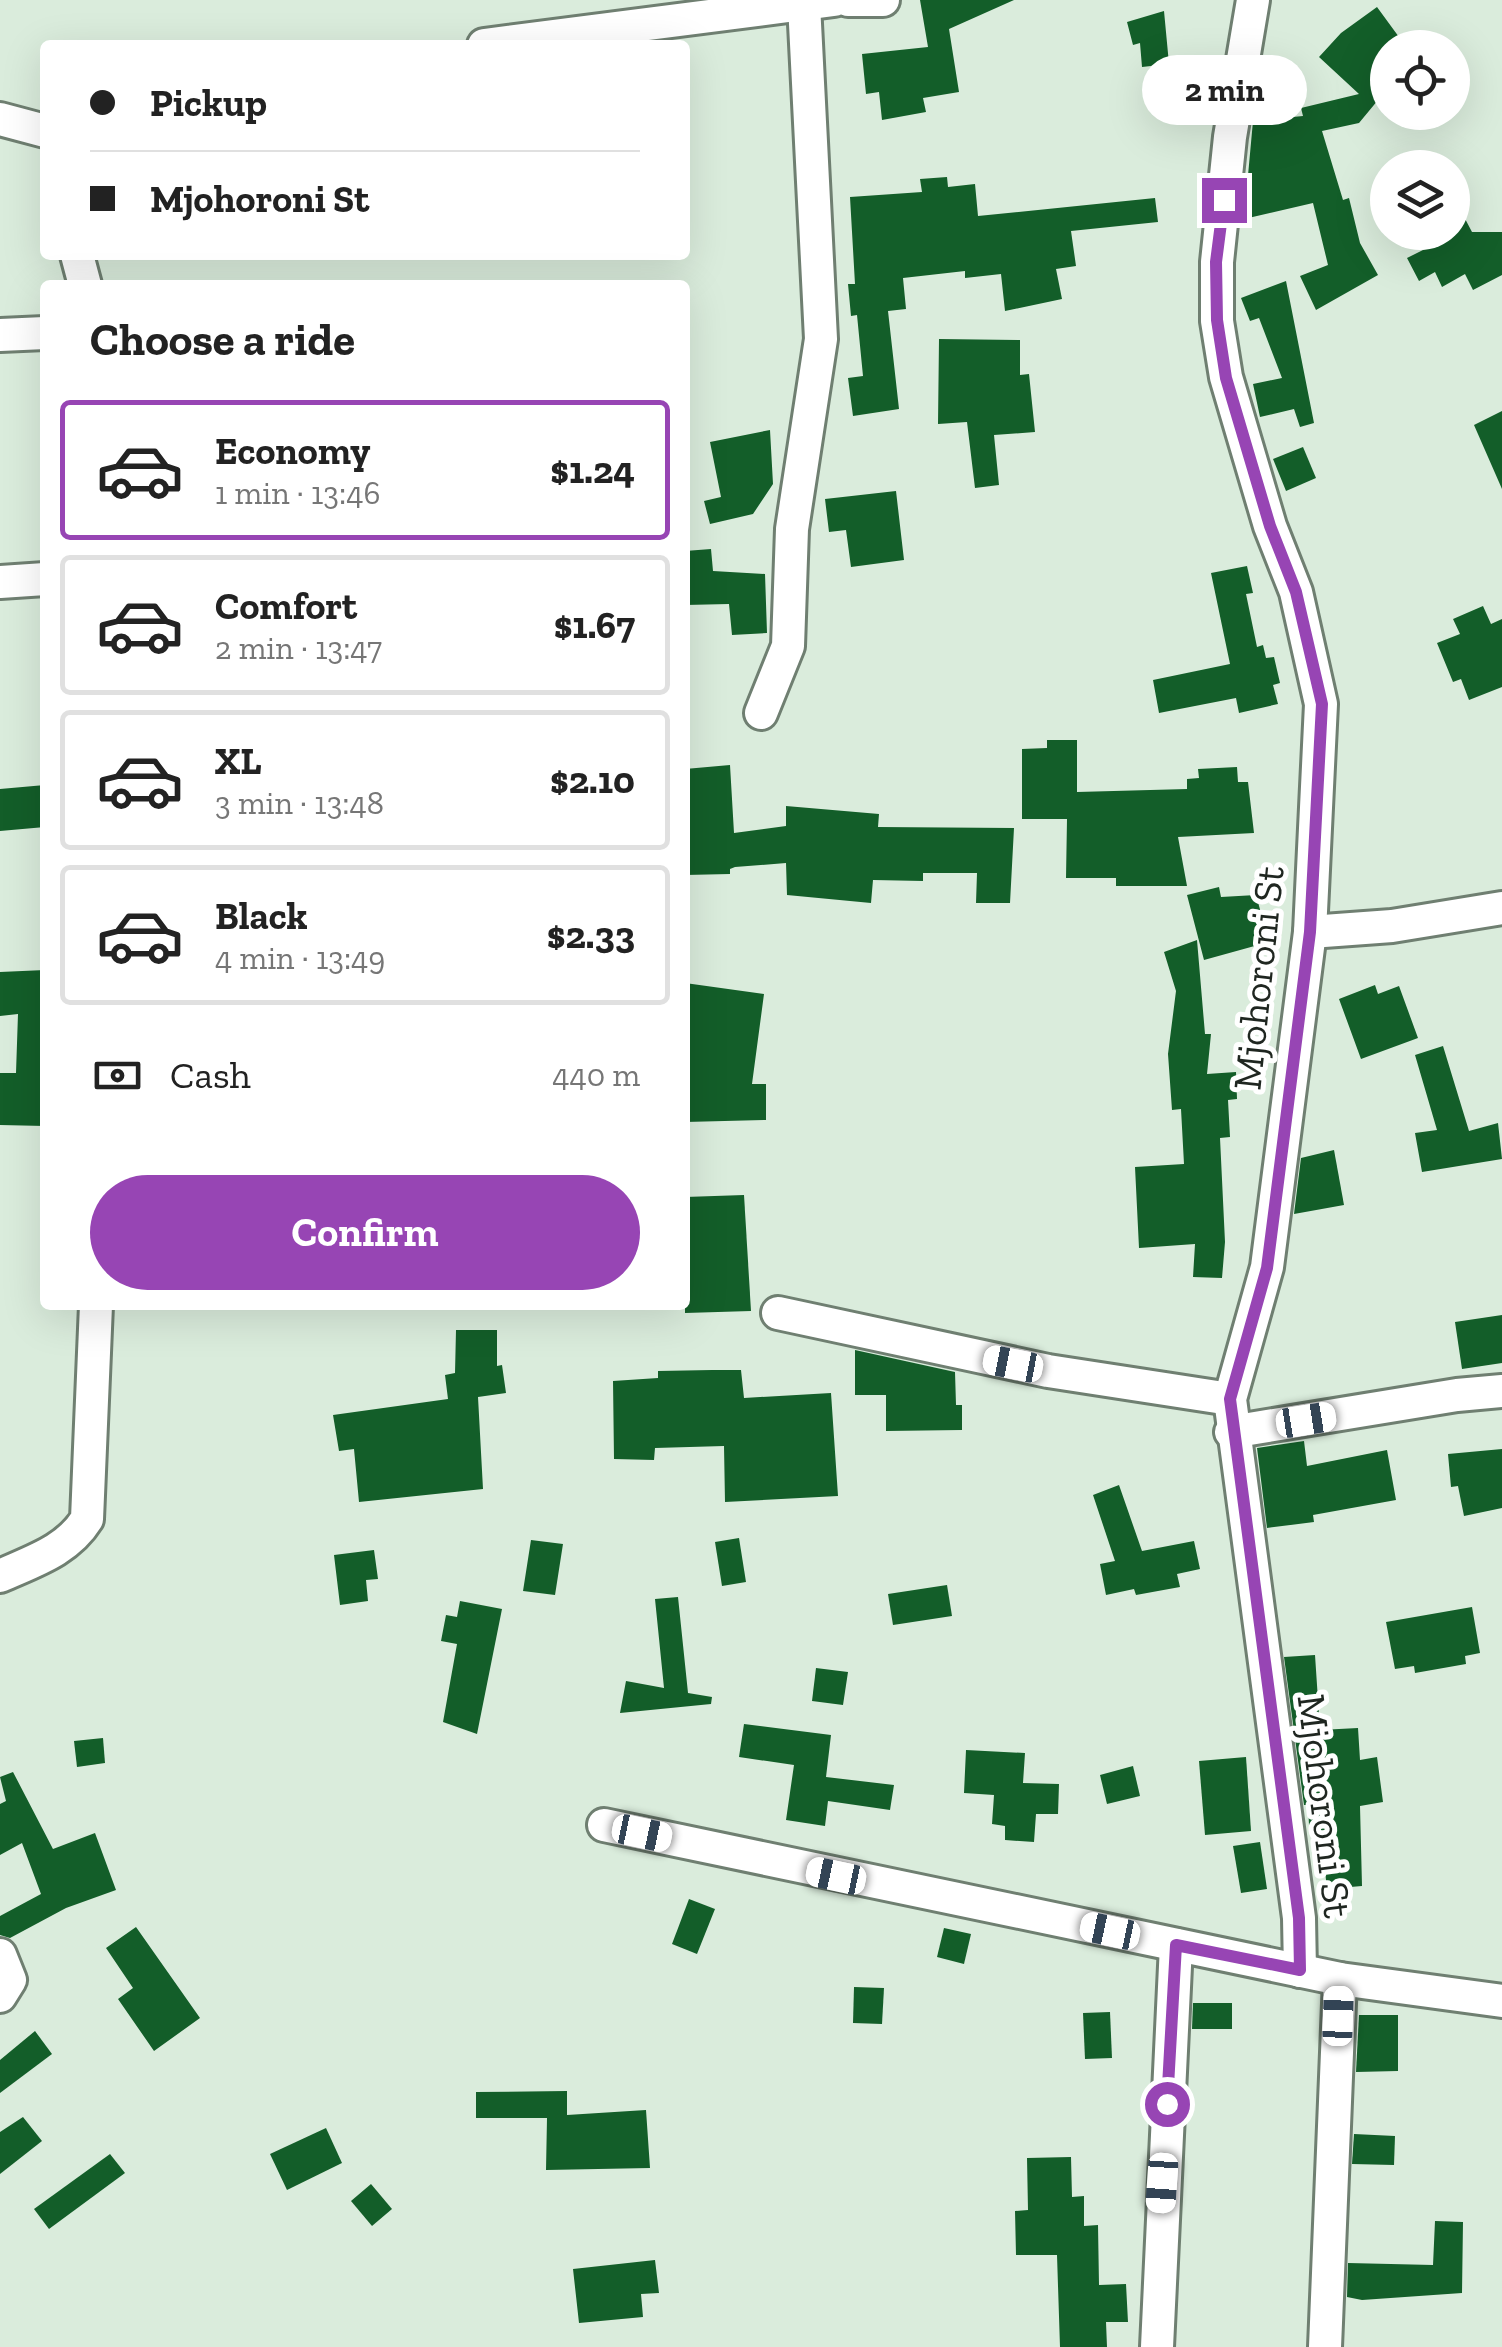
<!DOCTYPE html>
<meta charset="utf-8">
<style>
:root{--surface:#fff;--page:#f2f2f2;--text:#222;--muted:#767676;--line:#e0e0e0;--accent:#9745b4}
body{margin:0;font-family:"Zilla Slab",serif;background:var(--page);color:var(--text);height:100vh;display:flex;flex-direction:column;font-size:38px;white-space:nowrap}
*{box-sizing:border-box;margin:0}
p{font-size:32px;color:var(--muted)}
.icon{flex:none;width:55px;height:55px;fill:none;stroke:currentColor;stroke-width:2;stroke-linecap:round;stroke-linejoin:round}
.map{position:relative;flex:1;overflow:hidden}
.sheet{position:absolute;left:40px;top:280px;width:650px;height:1030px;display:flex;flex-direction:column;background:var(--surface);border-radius:10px;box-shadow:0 10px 40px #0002}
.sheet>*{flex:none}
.top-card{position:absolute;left:40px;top:40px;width:650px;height:220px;border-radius:10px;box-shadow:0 10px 40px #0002;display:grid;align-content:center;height:220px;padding:0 50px;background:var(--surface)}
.buttons{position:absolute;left:1370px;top:30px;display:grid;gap:20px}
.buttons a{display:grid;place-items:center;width:100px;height:100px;border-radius:50%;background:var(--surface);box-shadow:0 10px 40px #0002;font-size:50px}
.end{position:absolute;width:45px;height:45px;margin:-22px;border:12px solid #9745b4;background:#fff;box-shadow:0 0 0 5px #fff}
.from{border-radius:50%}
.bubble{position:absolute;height:70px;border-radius:35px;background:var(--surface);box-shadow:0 10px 40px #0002;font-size:32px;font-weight:700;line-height:70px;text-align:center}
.car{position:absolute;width:30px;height:60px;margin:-30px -15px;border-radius:12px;box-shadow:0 0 8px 2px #0007;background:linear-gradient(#fff 24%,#345 0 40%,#fff 0 76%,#345 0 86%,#fff 0)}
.top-card b{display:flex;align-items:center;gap:35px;height:95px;font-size:38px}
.top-card b+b{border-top:2px solid var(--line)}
.top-card i{width:25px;height:25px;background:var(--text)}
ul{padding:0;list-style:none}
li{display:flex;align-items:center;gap:30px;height:140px;margin:0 20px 15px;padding:0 30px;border:5px solid var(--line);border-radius:10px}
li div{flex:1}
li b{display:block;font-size:38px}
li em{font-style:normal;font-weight:700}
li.selected{border-color:var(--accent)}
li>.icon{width:90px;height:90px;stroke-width:1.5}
h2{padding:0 50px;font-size:45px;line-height:120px}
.pay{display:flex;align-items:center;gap:25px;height:110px;padding:0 50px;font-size:38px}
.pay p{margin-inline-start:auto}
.cta{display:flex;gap:20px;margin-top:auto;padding:20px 50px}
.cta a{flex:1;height:115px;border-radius:60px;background:var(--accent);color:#fff;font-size:40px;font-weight:700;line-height:115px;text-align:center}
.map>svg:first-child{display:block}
</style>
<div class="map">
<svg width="1502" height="2347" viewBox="0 0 1502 2347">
<rect width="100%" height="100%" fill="#daecdc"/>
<g fill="#135e29">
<polygon points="920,0 1014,0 949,29 959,92 923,98 926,112 882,120 879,92 866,94 862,54 928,47"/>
<polygon points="1377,7 1407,48 1388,48 1388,88 1359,123 1322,131 1343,200 1349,198 1360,243 1378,275 1316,310 1300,276 1328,265 1313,203 1244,219 1253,121 1303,116 1301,108 1359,94 1319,57 1341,33"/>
<polygon points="1164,11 1169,64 1142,67 1140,43 1133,45 1127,22"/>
<polygon points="947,177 948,187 975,184 978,216 1155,198 1158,222 1071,231 1076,266 1056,269 1062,299 1005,311 1001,274 965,278 965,271 903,278 906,309 888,311 899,409 853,416 848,378 863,376 857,315 851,316 848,284 855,284 850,197 922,192 920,179"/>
<polygon points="1452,194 1472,232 1502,232 1502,275 1473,290 1465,274 1442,287 1435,272 1419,281 1407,258 1433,245 1426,232 1452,232"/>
<polygon points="1286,281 1314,423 1300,427 1294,409 1260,417 1253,384 1282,378 1259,318 1250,321 1241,298"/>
<polygon points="939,339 1020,340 1020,375 1029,374 1035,432 994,435 999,485 975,488 967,422 938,424"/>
<polygon points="1502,411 1502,489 1474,425"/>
<polygon points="770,430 773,484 753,514 710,524 704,501 721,497 710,442"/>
<polygon points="1303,447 1316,478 1286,491 1273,459"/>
<polygon points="896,491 904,560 851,567 846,530 829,532 825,499"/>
<polygon points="711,549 713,571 765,574 767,633 732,635 729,604 685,605 685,551"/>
<polygon points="1247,566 1253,593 1246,594 1257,647 1263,645 1266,658 1274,657 1280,683 1273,685 1278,704 1239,713 1236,698 1159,713 1153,680 1230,664 1211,573"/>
<polygon points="1483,606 1491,624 1502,619 1502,687 1469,700 1461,679 1453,682 1437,643 1460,634 1453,619"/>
<polygon points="1047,740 1077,740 1077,792 1187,789 1187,779 1199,778 1198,769 1237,767 1238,782 1248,782 1254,833 1178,837 1187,886 1116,886 1116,878 1066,878 1067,819 1022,819 1022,749 1047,748"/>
<polygon points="730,765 734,833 786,826 786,806 879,814 878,827 1014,828 1010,903 976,903 977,873 923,873 923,881 873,880 871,903 787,895 786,863 735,867 730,869 730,874 685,875 685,769"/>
<polygon points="45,785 45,827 0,831 0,789"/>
<polygon points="1219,887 1221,897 1256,895 1269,942 1204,960 1187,895"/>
<polygon points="1197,940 1205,1034 1211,1034 1207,1074 1236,1072 1237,1099 1228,1100 1230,1137 1220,1138 1225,1242 1222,1278 1193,1277 1195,1244 1139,1248 1135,1167 1184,1164 1181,1109 1172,1110 1168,1054 1176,991 1164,952"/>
<polygon points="45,970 45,1126 0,1125 0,1073 16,1073 18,1014 0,1016 0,972"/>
<polygon points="685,983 764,994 752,1084 766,1084 766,1120 685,1122"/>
<polygon points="1375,985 1378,994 1399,986 1418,1038 1361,1059 1339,999"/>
<polygon points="1443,1046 1469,1131 1498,1123 1502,1159 1422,1172 1415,1133 1437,1130 1415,1055"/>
<polygon points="1334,1150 1344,1205 1294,1214 1301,1158"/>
<polygon points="744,1195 751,1311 685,1313 685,1197"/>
<polygon points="1502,1315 1502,1363 1462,1369 1455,1322"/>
<polygon points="456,1330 497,1330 497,1366 502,1365 506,1393 478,1397 483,1489 359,1502 354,1449 339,1451 333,1415 448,1399 445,1375 455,1373"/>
<polygon points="855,1350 955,1372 956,1405 962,1405 962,1430 886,1431 886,1395 855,1395"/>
<polygon points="712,1370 741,1370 744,1398 831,1393 838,1496 725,1502 724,1446 655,1448 654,1460 614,1459 613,1381 658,1378 658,1371"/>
<polygon points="1304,1441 1307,1466 1387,1450 1396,1500 1313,1515 1314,1522 1267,1528 1257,1448"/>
<polygon points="1502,1449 1502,1508 1464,1516 1458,1486 1451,1487 1448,1454"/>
<polygon points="1119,1485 1142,1551 1194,1541 1200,1569 1177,1574 1180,1587 1136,1595 1134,1589 1106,1595 1100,1564 1115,1561 1093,1495"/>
<polygon points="739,1538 746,1582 722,1586 715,1542"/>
<polygon points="531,1540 563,1544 555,1595 523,1591"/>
<polygon points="374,1550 378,1579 366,1580 368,1601 340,1605 334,1555"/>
<polygon points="947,1585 952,1616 893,1625 888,1594"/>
<polygon points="678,1597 688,1693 712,1697 711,1704 620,1713 626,1681 664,1688 655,1599"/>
<polygon points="460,1601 502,1609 477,1734 443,1722 457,1644 441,1641 446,1615 457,1617"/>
<polygon points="1472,1607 1480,1653 1465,1656 1466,1664 1415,1673 1414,1666 1395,1669 1386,1622"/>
<polygon points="1315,1655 1320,1730 1358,1728 1360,1760 1377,1757 1383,1802 1360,1806 1362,1886 1327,1889 1320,1825 1309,1825 1308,1805 1304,1805 1284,1657"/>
<polygon points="816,1668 848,1672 843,1705 812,1701"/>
<polygon points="744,1724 831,1735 826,1777 894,1785 890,1810 828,1801 825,1826 786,1820 794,1765 739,1757"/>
<polygon points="103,1738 105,1763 77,1767 74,1741"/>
<polygon points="966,1750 1025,1753 1023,1783 1059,1784 1058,1814 1036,1814 1034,1842 1005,1840 1005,1826 992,1824 994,1795 964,1793"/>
<polygon points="1246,1757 1251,1831 1205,1835 1199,1761"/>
<polygon points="1133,1766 1140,1796 1107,1804 1100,1775"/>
<polygon points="13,1772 53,1849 95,1833 116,1890 66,1908 10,1938 0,1935 0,1916 41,1894 22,1843 0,1855 0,1804 6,1801 0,1777"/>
<polygon points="1260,1842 1267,1889 1241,1893 1233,1846"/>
<polygon points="689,1899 715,1909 697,1954 672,1944"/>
<polygon points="136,1927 200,2018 154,2051 118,1999 133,1988 106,1948"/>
<polygon points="944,1928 971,1934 964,1964 937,1957"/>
<polygon points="854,1987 884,1988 882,2024 853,2023"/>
<polygon points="1193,2003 1232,2003 1232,2029 1192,2029"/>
<polygon points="1110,2012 1112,2058 1085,2059 1083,2013"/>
<polygon points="1359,2015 1398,2015 1398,2071 1356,2072"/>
<polygon points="35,2031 52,2054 0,2093 0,2060"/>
<polygon points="567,2091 567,2115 646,2110 650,2168 546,2170 547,2118 476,2118 476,2092"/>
<polygon points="23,2117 42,2141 0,2174 0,2132"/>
<polygon points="326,2128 342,2163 287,2190 270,2154"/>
<polygon points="1354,2134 1395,2136 1394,2165 1352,2164"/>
<polygon points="110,2154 125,2173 49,2229 34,2209"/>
<polygon points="1071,2157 1072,2197 1084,2196 1084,2226 1098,2225 1099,2285 1126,2284 1128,2322 1106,2322 1107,2347 1060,2347 1057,2255 1016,2255 1015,2211 1028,2210 1027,2158"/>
<polygon points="371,2184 392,2209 372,2226 351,2201"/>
<polygon points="1435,2221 1463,2222 1462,2293 1362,2300 1347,2297 1348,2263 1433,2265"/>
<polygon points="655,2260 659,2293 641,2294 643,2317 579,2323 573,2269"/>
</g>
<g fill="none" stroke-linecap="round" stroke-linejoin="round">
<g stroke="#6f7f71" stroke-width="38">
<g id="street">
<polyline points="848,0 883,0"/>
<polyline points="1253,0 1230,137 1217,262 1217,321 1226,377 1270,526 1296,592 1321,704 1310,932 1267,1267 1230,1399 1299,1918 1300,1971"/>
<polyline points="484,45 834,0"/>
<polyline points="0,119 45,131"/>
<polyline points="77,255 85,285"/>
<polyline points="0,335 45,333"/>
<polyline points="0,582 45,579"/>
<polyline points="761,713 788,646 792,529 821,339 804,4"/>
<polyline points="1310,932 1392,926 1502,908"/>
<polyline points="778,1313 1048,1371 1230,1399"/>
<polyline points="1231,1432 1457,1395 1502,1391"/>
<path d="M 0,1576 C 33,1561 67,1551 87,1519 L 96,1305"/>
<polyline points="604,1825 1340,1979 1502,2001"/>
<polyline points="0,1955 10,1980 0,1996"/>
<polyline points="1157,2347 1176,1945"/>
<polyline points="1325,2347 1340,1979"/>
</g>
</g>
<use href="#street" stroke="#fff" stroke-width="32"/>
</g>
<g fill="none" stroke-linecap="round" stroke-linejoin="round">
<polyline stroke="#9745b4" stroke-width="12" points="1167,2104 1176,1945 1300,1970 1299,1918 1230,1399 1267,1268 1310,932 1322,704 1296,592 1270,526 1226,378 1217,320 1216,262 1224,200"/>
</g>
<g text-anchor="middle" stroke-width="10" stroke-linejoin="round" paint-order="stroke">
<g font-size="40" fill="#1f2620" stroke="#fff">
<text transform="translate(1258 978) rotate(-84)" y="14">Mjohoroni St</text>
<text transform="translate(1325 1806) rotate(83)" y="14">Mjohoroni St</text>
</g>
</g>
</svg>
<div class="buttons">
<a><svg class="icon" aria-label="locate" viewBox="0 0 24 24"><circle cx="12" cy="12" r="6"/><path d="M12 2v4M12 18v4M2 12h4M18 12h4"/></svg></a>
<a><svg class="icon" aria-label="layers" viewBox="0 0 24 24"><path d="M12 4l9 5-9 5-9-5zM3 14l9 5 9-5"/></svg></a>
</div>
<i class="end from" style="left:1167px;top:2104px"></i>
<i class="end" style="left:1224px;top:200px"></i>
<div class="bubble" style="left:1142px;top:55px;width:165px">2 min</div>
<i class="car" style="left:1013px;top:1364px;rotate:281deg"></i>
<i class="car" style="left:1306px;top:1420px;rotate:81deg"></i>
<i class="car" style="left:642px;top:1833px;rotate:102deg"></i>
<i class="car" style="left:836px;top:1876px;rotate:282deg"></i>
<i class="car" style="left:1110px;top:1931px;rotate:282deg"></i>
<i class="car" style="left:1338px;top:2016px;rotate:2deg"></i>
<i class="car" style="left:1162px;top:2183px;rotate:184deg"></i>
<div class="top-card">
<b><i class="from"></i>Pickup</b>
<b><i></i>Mjohoroni St</b>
</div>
<section class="sheet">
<h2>Choose a ride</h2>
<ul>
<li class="selected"><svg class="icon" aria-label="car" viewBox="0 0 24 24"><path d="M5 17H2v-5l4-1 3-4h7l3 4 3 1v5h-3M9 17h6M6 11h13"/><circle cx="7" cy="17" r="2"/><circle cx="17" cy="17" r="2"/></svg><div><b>Economy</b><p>1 min · 13:46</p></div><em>$1.24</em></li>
<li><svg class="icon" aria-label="car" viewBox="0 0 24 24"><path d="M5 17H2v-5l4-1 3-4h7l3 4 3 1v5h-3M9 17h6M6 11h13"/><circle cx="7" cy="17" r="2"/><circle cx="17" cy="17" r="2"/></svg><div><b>Comfort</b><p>2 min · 13:47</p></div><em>$1.67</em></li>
<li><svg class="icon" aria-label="car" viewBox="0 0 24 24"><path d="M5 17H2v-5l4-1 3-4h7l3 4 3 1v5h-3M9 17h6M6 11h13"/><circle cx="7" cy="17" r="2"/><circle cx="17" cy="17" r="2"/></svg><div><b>XL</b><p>3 min · 13:48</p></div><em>$2.10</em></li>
<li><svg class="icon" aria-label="car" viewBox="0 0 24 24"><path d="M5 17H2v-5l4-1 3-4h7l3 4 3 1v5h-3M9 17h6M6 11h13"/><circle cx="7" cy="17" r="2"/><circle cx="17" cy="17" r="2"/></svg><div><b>Black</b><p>4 min · 13:49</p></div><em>$2.33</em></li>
</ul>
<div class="pay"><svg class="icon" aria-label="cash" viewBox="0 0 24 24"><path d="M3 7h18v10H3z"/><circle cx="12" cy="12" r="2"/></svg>Cash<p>440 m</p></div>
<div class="cta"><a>Confirm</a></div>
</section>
</div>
